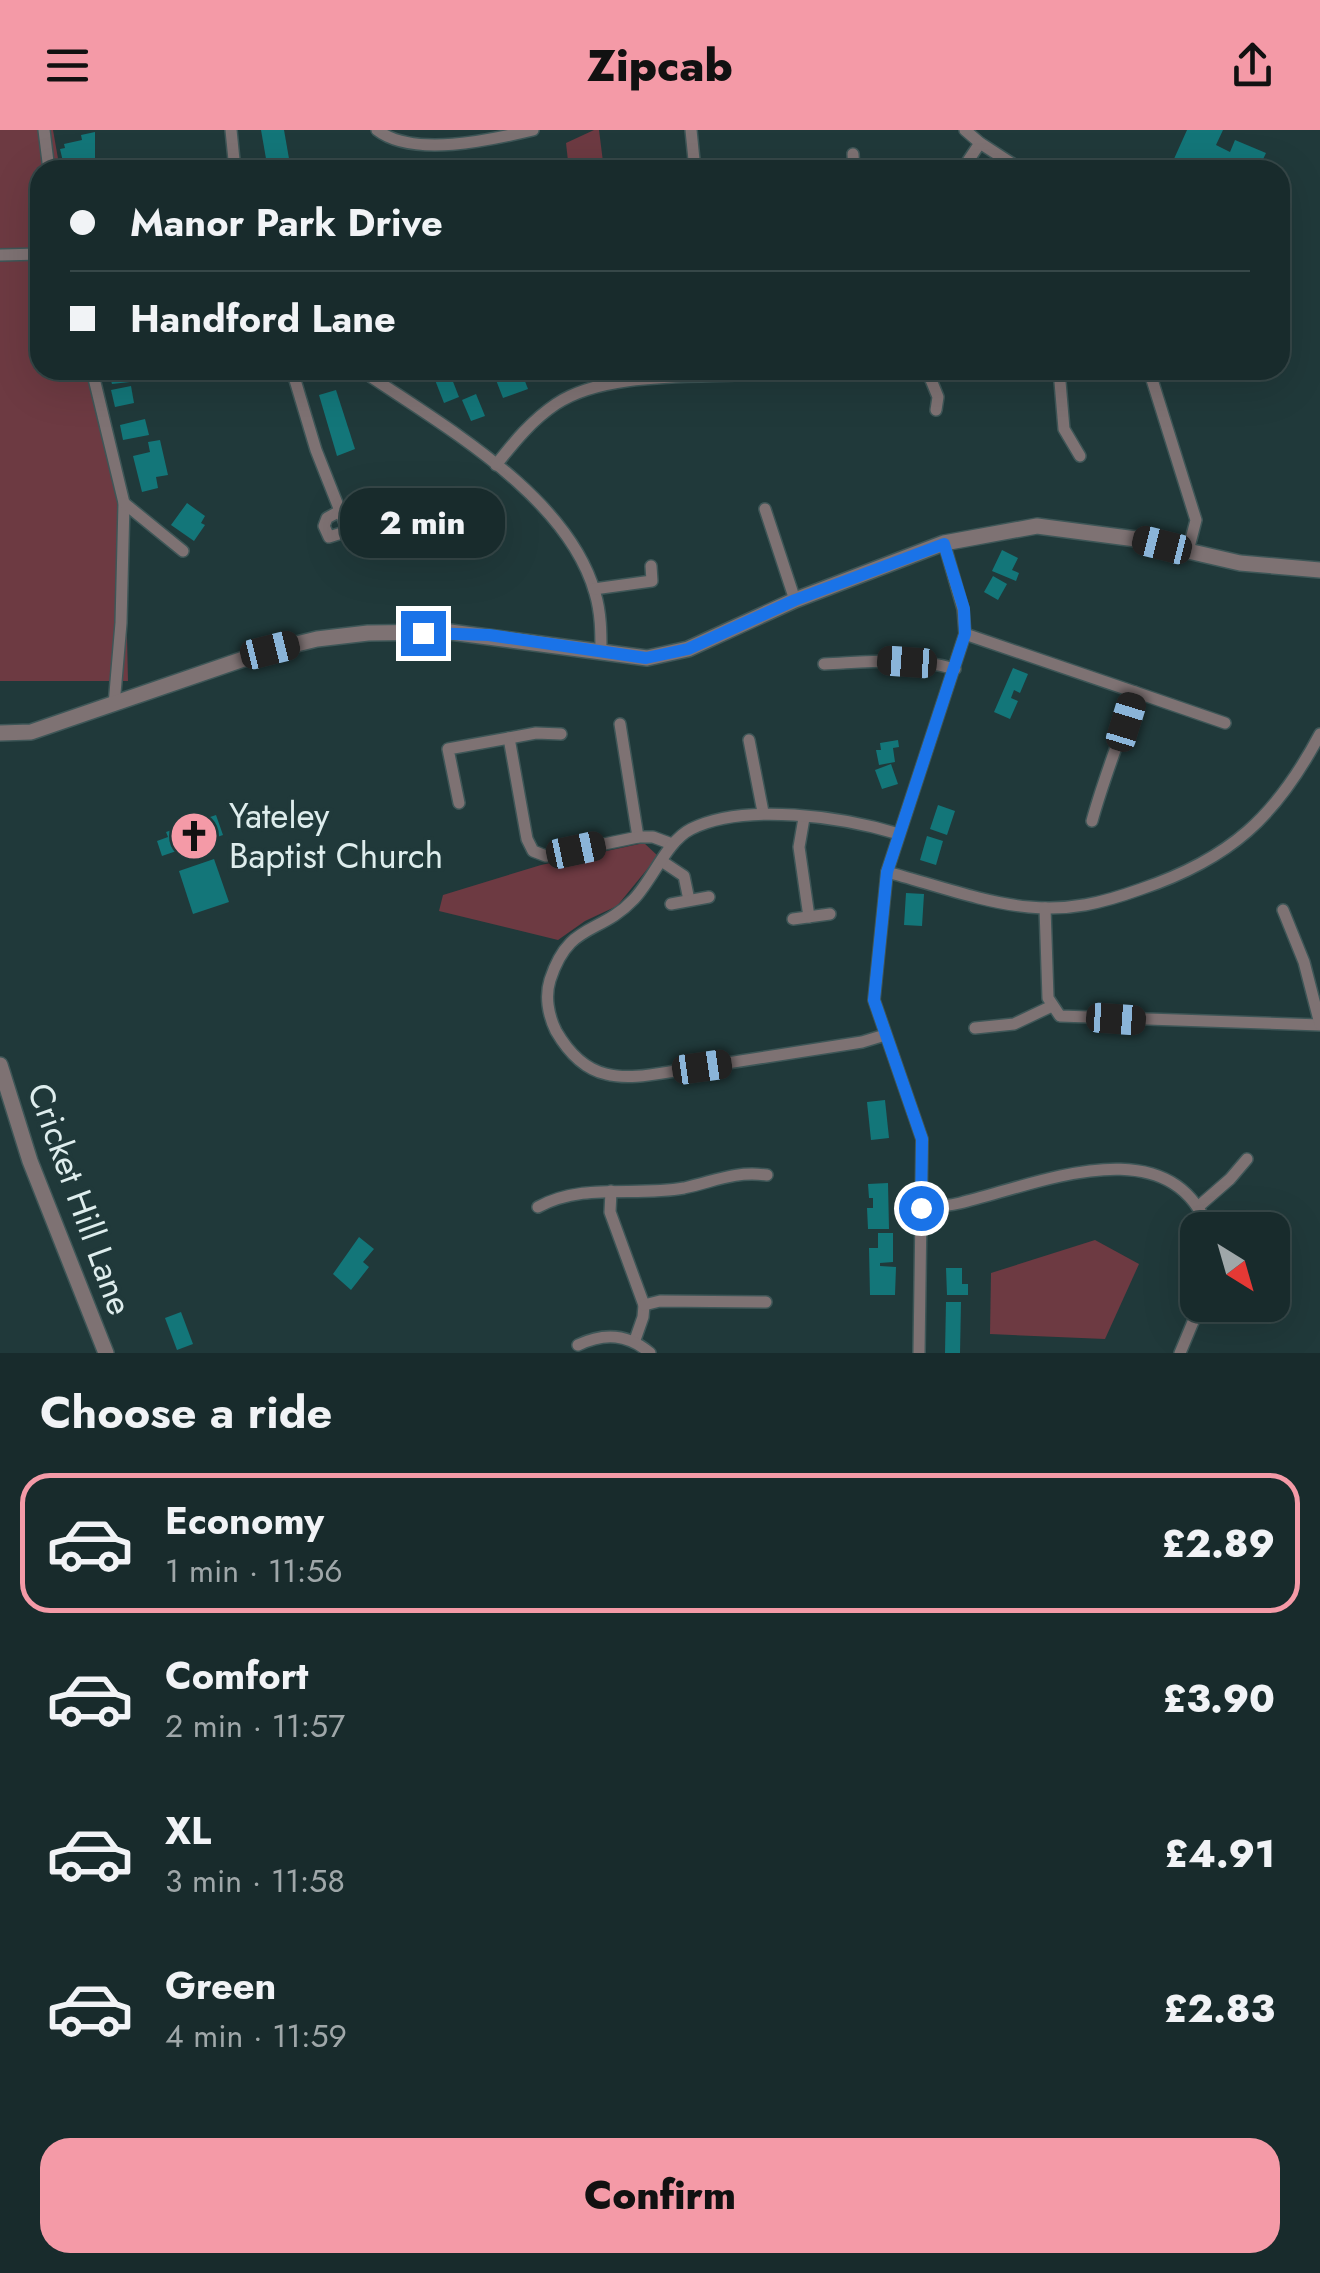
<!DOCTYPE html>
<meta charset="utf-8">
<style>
:root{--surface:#182b2c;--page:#253738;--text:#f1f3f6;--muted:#9fa7a9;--line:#364748;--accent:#f49aa7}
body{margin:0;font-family:Jost,sans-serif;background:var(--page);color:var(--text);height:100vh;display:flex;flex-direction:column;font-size:38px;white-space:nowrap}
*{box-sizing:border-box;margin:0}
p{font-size:32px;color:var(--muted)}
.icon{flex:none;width:55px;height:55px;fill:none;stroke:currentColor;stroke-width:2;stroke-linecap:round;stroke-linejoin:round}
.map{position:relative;height:1223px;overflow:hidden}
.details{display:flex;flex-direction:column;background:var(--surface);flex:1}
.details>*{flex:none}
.top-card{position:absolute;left:30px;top:30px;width:1260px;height:220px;border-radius:30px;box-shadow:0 10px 40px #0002,0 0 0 2px var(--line);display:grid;align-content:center;height:220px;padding:0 40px;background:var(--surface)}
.needle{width:65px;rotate:143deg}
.fabs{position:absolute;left:1180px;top:1082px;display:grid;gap:20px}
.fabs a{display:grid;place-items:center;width:110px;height:110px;border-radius:20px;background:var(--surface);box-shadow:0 10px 40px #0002,0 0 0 2px var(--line);font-size:50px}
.end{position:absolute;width:45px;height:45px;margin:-22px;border:12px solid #1a73e8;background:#fff;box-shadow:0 0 0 5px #fff}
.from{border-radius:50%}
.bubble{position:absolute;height:70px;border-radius:30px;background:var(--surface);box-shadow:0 10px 40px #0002,0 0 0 2px var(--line);font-size:32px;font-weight:800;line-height:70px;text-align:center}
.car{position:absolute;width:30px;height:60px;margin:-30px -15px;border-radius:12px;box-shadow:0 0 8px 2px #0007;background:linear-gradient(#222 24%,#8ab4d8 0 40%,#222 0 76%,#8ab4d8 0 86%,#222 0)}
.top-card b{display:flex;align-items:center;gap:35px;height:95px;font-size:38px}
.top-card b+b{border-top:2px solid var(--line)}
.top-card i{width:25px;height:25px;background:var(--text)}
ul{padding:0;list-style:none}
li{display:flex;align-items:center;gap:30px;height:140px;margin:0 20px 15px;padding:0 20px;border:5px solid transparent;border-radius:30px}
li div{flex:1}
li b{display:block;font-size:38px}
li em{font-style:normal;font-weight:800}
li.active{border-color:var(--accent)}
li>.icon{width:90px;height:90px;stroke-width:1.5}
h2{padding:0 40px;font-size:45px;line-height:120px}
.button{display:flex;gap:20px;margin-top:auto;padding:20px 40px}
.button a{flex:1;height:115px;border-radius:30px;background:var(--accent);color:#111;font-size:40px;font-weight:800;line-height:115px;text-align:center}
header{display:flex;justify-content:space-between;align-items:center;height:130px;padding:0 40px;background:var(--accent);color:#111;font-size:45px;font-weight:800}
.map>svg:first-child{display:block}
</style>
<header><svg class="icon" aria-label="menu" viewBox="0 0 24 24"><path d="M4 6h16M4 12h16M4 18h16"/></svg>Zipcab<svg class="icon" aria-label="share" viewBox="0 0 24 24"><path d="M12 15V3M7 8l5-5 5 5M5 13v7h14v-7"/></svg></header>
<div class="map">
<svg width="1320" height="1223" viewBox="0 0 1320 1223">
<rect width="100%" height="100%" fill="#20393a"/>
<g fill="#6d3a42">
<polygon points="0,0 53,0 60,40 40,40 40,240 93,240 124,373 128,551 0,551"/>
<polygon points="594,0 599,0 604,40 569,40 566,13"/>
<polygon points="644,713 658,726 617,776 585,791 558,810 439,781 443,765 541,735"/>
<polygon points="1095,1110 1139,1134 1105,1209 990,1204 991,1143"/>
</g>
<g fill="#137679">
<polygon points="261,0 284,0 291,40 268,40"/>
<polygon points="1187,0 1223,0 1216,15 1230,22 1235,10 1266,23 1258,40 1169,40"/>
<polygon points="95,2 95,32 86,34 87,38 65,40 60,19 65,18 64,14 82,10 81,5"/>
<polygon points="108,240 137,240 139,251 112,254"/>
<polygon points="521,241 528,259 503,268 496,250"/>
<polygon points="450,244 459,267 444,273 435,250"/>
<polygon points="131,256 134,273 115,277 111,260"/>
<polygon points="336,260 355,319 337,326 319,265"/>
<polygon points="476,264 485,286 471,291 462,270"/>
<polygon points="145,289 149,305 123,310 120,295"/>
<polygon points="160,310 168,345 156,347 158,358 142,362 133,326 150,322 148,312"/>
<polygon points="187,373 205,386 201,393 205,395 194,411 171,395"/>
<polygon points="1002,420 1018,428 1012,440 1019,443 1016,451 992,441"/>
<polygon points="993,446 1007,454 998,470 984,462"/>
<polygon points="1013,538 1028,544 1020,563 1014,560 1011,568 1018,571 1010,589 994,582"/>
<polygon points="898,610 899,617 893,618 895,632 879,635 876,620 881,620 880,613"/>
<polygon points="891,634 898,654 882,659 875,640"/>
<polygon points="938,675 955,681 947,705 930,699"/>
<polygon points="216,685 223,705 162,726 157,711 168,707 166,702"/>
<polygon points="927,706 943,711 936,735 920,730"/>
<polygon points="214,729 229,772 193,784 179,741"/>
<polygon points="906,763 924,764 922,796 904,795"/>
<polygon points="885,970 889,1008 871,1010 867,972"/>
<polygon points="888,1053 889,1099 868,1099 867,1078 873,1078 873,1068 869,1068 868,1054"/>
<polygon points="878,1103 893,1103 893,1132 880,1133 880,1136 896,1137 895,1165 870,1165 869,1118 878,1118"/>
<polygon points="359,1107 374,1119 363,1132 369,1137 351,1160 333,1144"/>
<polygon points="946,1138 962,1138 962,1154 968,1154 968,1165 947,1165"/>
<polygon points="946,1172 961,1172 960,1223 945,1223"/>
<polygon points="181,1182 193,1214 177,1220 165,1188"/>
</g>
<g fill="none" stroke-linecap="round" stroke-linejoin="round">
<g stroke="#3e5657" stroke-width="14">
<g id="minor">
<polyline points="44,0 49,40"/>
<polyline points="231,0 235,40"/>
<path d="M 377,0 C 413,28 491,10 533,0"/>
<polyline points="691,0 695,40"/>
<polyline points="965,0 980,13 1022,40"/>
<polyline points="853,24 854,40"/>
<polyline points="962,40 980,13"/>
<polyline points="0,125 40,124"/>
<polyline points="92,240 124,373 121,493 114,575"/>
<polyline points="292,240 316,320 348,401 329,407 324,396 327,388 338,382"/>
<path d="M 361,240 C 441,295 567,364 595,463 C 601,483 601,502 601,523"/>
<polyline points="927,240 938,267 936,280"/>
<polyline points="1059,240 1064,299 1080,326"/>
<polyline points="1149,240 1196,390 1188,421"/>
<path d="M 496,335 C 514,312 532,290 556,274 C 614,235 729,252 800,240"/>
<polyline points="124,373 183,421"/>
<polyline points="765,379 795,470"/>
<polyline points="594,459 652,451 651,436"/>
<path d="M 965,504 L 1135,562 C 1121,606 1104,647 1092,691"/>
<path d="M 824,534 C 867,532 912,526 955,539"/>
<polyline points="1135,562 1225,593"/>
<polyline points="620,594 638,707"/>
<polyline points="509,608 536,603 561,604"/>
<polyline points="749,610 763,682"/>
<polyline points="459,673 448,619 509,608 527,709 533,721 546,726 638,707 653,707 672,714"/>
<polyline points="804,688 799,717 809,787"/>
<polyline points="663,732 684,746 689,770"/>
<path d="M 887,742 C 932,754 984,773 1029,777 C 1070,781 1102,773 1141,759 C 1230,729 1276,687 1320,604"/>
<polyline points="671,774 709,767"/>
<polyline points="1045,778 1048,868 1060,886 1320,895"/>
<polyline points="1283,780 1304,832 1320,894"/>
<polyline points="793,789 830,784"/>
<polyline points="975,898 1014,894 1052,876"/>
<path d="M 885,905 L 862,912 C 805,921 747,930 689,939 C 663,942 632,951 606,944 C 584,939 567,920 556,901 C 548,885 545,866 550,850 C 569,791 599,806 634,769 C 653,749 667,711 691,699 C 745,672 843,687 899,704"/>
<polyline points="611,1061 610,1082 644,1175 643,1187 635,1210"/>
<polyline points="1199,1076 1230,1049 1247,1029"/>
<path d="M 538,1077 C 584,1052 635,1067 684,1058 C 716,1051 733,1041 767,1045"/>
<path d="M 921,1078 C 934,1077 947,1076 960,1073 C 1036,1055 1170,994 1209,1100"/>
<polyline points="644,1175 660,1171 766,1172"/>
<path d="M 578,1215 C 605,1202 628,1204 650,1223"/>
<polyline points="919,1223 922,1009 874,870 887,742 965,504 963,479 944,413"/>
<polyline points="1180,1223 1200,1175"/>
</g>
</g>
<g stroke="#3e5657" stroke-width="18">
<g id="tertiary">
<polyline points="0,603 31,602 264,522 317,509 368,503 450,502 647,528 688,519 795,470 944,413 1037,396 1136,409 1240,433 1320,440"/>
<polyline points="0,935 30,1031 106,1223"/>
</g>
</g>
<use href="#minor" stroke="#7e7273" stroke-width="11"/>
<use href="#tertiary" stroke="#7e7273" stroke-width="15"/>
</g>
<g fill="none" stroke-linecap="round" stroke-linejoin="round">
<polyline stroke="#1a73e8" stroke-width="12" points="423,503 489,505 646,528 688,519 795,470 944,414 964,479 965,504 887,742 874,870 922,1009 921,1078"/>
</g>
<defs>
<g id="church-disc" transform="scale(2.5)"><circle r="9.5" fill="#f49aa7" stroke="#20393a"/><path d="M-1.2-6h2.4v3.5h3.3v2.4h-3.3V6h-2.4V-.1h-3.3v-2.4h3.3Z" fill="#111"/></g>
</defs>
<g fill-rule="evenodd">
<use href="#church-disc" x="194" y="706"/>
</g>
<g text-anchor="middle" stroke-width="8" stroke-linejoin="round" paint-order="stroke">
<g font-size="35" fill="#deeded" stroke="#20393a" text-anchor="start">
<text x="229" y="698">Yateley<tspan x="229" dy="40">Baptist Church</tspan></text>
</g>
<g font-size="35" fill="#deeded" stroke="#20393a">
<text transform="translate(80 1069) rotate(70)" y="12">Cricket Hill Lane</text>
</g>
</g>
</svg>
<div class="fabs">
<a><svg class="needle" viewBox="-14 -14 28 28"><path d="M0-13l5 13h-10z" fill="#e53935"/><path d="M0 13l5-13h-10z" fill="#9fa7a9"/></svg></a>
</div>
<i class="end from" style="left:921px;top:1078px"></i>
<i class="end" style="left:423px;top:503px"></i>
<div class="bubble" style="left:340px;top:358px;width:165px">2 min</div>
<i class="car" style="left:1162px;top:415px;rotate:284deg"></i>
<i class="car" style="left:270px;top:520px;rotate:76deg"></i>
<i class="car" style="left:907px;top:532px;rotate:274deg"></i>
<i class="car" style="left:1126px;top:592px;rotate:17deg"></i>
<i class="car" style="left:576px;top:720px;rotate:78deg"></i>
<i class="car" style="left:1116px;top:889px;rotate:94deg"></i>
<i class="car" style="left:702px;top:937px;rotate:82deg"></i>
<div class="top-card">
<b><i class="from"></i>Manor Park Drive</b>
<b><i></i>Handford Lane</b>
</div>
</div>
<section class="details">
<h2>Choose a ride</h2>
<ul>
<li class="active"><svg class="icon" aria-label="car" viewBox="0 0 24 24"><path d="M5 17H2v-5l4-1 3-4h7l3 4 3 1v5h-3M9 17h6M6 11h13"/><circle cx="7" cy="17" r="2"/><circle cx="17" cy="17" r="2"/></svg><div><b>Economy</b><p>1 min · 11:56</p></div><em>£2.89</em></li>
<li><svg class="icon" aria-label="car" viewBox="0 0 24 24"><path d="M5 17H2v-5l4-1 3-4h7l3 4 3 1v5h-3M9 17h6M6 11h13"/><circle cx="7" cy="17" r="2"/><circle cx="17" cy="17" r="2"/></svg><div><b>Comfort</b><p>2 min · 11:57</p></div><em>£3.90</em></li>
<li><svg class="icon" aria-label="car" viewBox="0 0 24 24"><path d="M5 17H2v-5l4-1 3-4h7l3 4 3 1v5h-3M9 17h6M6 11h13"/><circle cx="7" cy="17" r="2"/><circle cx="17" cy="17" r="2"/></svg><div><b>XL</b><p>3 min · 11:58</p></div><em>£4.91</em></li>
<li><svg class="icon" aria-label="car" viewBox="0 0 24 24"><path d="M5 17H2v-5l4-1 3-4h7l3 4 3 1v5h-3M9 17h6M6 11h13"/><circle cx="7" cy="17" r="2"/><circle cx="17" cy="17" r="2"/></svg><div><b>Green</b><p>4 min · 11:59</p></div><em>£2.83</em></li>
</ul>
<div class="button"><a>Confirm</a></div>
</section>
